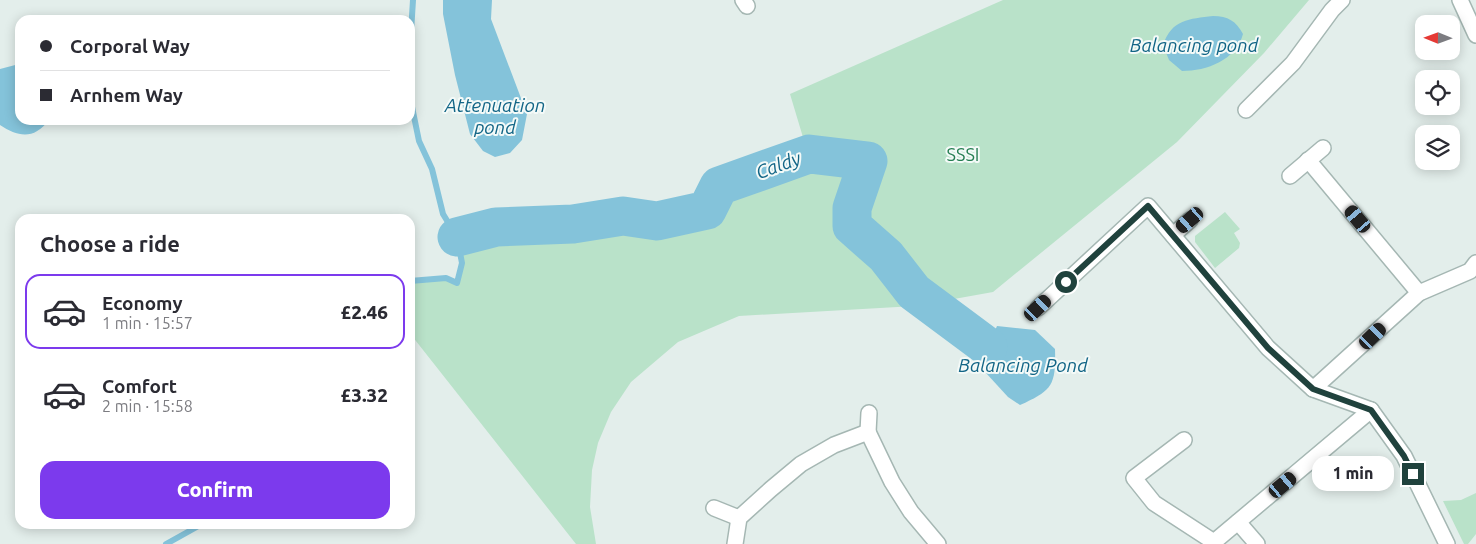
<!DOCTYPE html>
<meta charset="utf-8">
<style>
:root{--surface:#fff;--page:#f7f7f7;--text:#2b2b33;--muted:#7c7c81;--line:#e1e1e2;--accent:#7c3aed}
body{margin:0;font-family:Ubuntu,sans-serif;background:var(--page);color:var(--text);height:100vh;display:flex;flex-direction:column;font-size:19px;white-space:nowrap}
*{box-sizing:border-box;margin:0}
p{font-size:16px;color:var(--muted)}
.icon{flex:none;width:28px;height:28px;fill:none;stroke:currentColor;stroke-width:2;stroke-linecap:round;stroke-linejoin:round}
.map{position:relative;flex:1;overflow:hidden}
.panel{position:absolute;left:15px;top:214px;width:400px;height:315px;display:flex;flex-direction:column;background:var(--surface);border-radius:15px;box-shadow:0 2px 12px #0003}
.panel>*{flex:none}
.guide{position:absolute;left:15px;top:15px;width:400px;height:110px;border-radius:15px;box-shadow:0 2px 12px #0003;display:grid;align-content:center;height:110px;padding:0 25px;background:var(--surface)}
.needle{width:32px;rotate:271deg}
.buttons{position:absolute;left:1415px;top:15px;display:grid;gap:10px}
.buttons a{display:grid;place-items:center;width:45px;height:45px;border-radius:10px;background:var(--surface);box-shadow:0 2px 12px #0003;font-size:25px}
.end{position:absolute;width:22px;height:22px;margin:-11px;border:6px solid #20423d;background:#fff;box-shadow:0 0 0 2px #fff}
.from{border-radius:50%}
.bubble{position:absolute;height:35px;border-radius:15px;background:var(--surface);box-shadow:0 2px 12px #0003;font-size:16px;font-weight:800;line-height:35px;text-align:center}
.car{position:absolute;width:15px;height:30px;margin:-15px -8px;border-radius:6px;box-shadow:0 0 4px 1px #0007;background:linear-gradient(#222 24%,#8ab4d8 0 40%,#222 0 76%,#8ab4d8 0 86%,#222 0)}
.guide b{display:flex;align-items:center;gap:18px;height:48px;font-size:19px}
.guide b+b{border-top:1px solid var(--line)}
.guide i{width:12px;height:12px;background:var(--text)}
ul{padding:0;list-style:none}
li{display:flex;align-items:center;gap:15px;height:75px;margin:0 10px 8px;padding:0 15px;border:2px solid transparent;border-radius:15px}
li div{flex:1}
li b{display:block;font-size:19px}
li em{font-style:normal;font-weight:800}
li.active{border-color:var(--accent)}
li>.icon{width:45px;height:45px;stroke-width:1.5}
h2{padding:0 25px;font-size:22px;line-height:60px}
.cta{display:flex;gap:10px;margin-top:auto;padding:10px 25px}
.cta a{flex:1;height:58px;border-radius:15px;background:var(--accent);color:#fff;font-size:20px;font-weight:800;line-height:58px;text-align:center}
.map>svg:first-child{display:block}
</style>
<div class="map">
<svg width="1476" height="544" viewBox="0 0 1476 544">
<rect width="100%" height="100%" fill="#e3eeeb"/>
<g fill="#b9e2c9" fill-rule="evenodd">
<path d="M 1003,0 L 1309,0 L 1264,53 L 1177,142 L 993,292 L 915,306 L 739,316 L 678,342 L 631,382 L 611,412 L 598,443 L 592,470 L 590,507 L 596,544 L 576,544 L 412,336 L 410,281 L 446,278 L 457,283 L 462,263 L 457,237 L 496,227 L 573,224 L 623,216 L 657,221 L 707,210 L 719,186 L 808,154 L 790,94 ZM 849,221 L 922,290 L 915,305 L 852,226 Z"/>
<polygon points="1225,212 1240,229 1234,233 1240,243 1239,248 1215,268 1195,242 1195,236"/>
<polygon points="1476,493 1476,534 1468,544 1464,544 1443,501 1461,500"/>
</g>
<g fill="#84c3da">
<polygon points="443,0 492,0 491,19 527,114 522,140 510,153 495,157 483,151 470,134 455,75 443,14"/>
<path d="M 1213,16 C 1228,16 1236,21 1243,34 C 1236,60 1207,71 1182,71 L 1169,60 L 1163,45 C 1172,19 1189,19 1213,16 Z"/>
<path d="M 19,64 L 20,120 L 49,120 C 34,140 18,137 0,125 L 0,69 Z"/>
<path d="M 997,326 L 1035,330 L 1055,349 C 1056,386 1052,390 1020,405 L 1008,397 L 986,373 L 988,347 Z"/>
</g>
<g fill="none" stroke-linecap="round" stroke-linejoin="round">
<g stroke="#84c3da" stroke-width="6">
<polyline points="410,48 413,0"/>
<polyline points="410,97 419,141 432,169 443,214 457,237 462,263 457,283 446,278 410,281"/>
<polyline points="410,333 412,336 410,338"/>
<polyline points="166,544 202,524"/>
</g>
<polyline stroke="#84c3da" stroke-width="39" points="457,237 496,227 573,224 623,216 657,221 707,210 719,186 809,154 868,161 852,208 852,226 886,256 914,292 988,347"/>
<g stroke="#a5b7b3" stroke-width="18">
<g id="minor">
<polyline points="743,0 747,6"/>
<polyline points="1460,0 1476,35"/>
<polyline points="1246,110 1293,63 1332,10 1342,0"/>
<polyline points="1308,160 1419,293"/>
<polyline points="1290,176 1323,148"/>
<polyline points="1173,235 1190,220"/>
<polyline points="1038,308 1148,206 1268,348 1313,389 1371,410 1404,456 1447,544"/>
<polyline points="1313,389 1419,293 1470,271 1476,263"/>
<polyline points="868,432 869,413"/>
<polyline points="1184,440 1134,478 1154,503 1214,542 1371,410"/>
<polyline points="714,508 739,518"/>
<polyline points="1238,522 1257,544"/>
<polyline points="735,544 739,518 771,489 801,464 834,445 868,432 892,482 911,512 938,544"/>
</g>
</g>
<use href="#minor" stroke="#fff" stroke-width="15"/>
</g>
<g fill="none" stroke-linecap="round" stroke-linejoin="round">
<polyline stroke="#20423d" stroke-width="6" points="1066,282 1148,206 1268,348 1313,389 1371,410 1404,456 1413,474"/>
</g>
<g text-anchor="middle" stroke-width="4" stroke-linejoin="round" paint-order="stroke">
<g font-size="18" fill="#257e52" stroke="#f4faf8">
<text x="963" y="161">SSSI</text>
</g>
<g font-size="19" font-style="italic" fill="#126586" stroke="#f4faf8">
<text x="1194" y="52">Balancing pond</text>
<text x="495" y="112">Attenuation<tspan x="495" dy="22">pond</tspan></text>
<text transform="translate(778 165) rotate(-20)" y="7">Caldy</text>
<text x="1023" y="372">Balancing Pond</text>
</g>
</g>
</svg>
<div class="buttons">
<a><svg class="needle" viewBox="-14 -14 28 28"><path d="M0-13l5 13h-10z" fill="#e53935"/><path d="M0 13l5-13h-10z" fill="#7c7c81"/></svg></a>
<a><svg class="icon" aria-label="locate" viewBox="0 0 24 24"><circle cx="12" cy="12" r="6"/><path d="M12 2v4M12 18v4M2 12h4M18 12h4"/></svg></a>
<a><svg class="icon" aria-label="layers" viewBox="0 0 24 24"><path d="M12 4l9 5-9 5-9-5zM3 14l9 5 9-5"/></svg></a>
</div>
<i class="end from" style="left:1066px;top:282px"></i>
<i class="end" style="left:1413px;top:474px"></i>
<div class="bubble" style="left:1312px;top:456px;width:82px">1 min</div>
<i class="car" style="left:1358px;top:219px;rotate:320deg"></i>
<i class="car" style="left:1190px;top:220px;rotate:229deg"></i>
<i class="car" style="left:1038px;top:308px;rotate:47deg"></i>
<i class="car" style="left:1373px;top:336px;rotate:46deg"></i>
<i class="car" style="left:1283px;top:485px;rotate:50deg"></i>
<div class="guide">
<b><i class="from"></i>Corporal Way</b>
<b><i></i>Arnhem Way</b>
</div>
<section class="panel">
<h2>Choose a ride</h2>
<ul>
<li class="active"><svg class="icon" aria-label="car" viewBox="0 0 24 24"><path d="M5 17H2v-5l4-1 3-4h7l3 4 3 1v5h-3M9 17h6M6 11h13"/><circle cx="7" cy="17" r="2"/><circle cx="17" cy="17" r="2"/></svg><div><b>Economy</b><p>1 min · 15:57</p></div><em>£2.46</em></li>
<li><svg class="icon" aria-label="car" viewBox="0 0 24 24"><path d="M5 17H2v-5l4-1 3-4h7l3 4 3 1v5h-3M9 17h6M6 11h13"/><circle cx="7" cy="17" r="2"/><circle cx="17" cy="17" r="2"/></svg><div><b>Comfort</b><p>2 min · 15:58</p></div><em>£3.32</em></li>
</ul>
<div class="cta"><a>Confirm</a></div>
</section>
</div>
